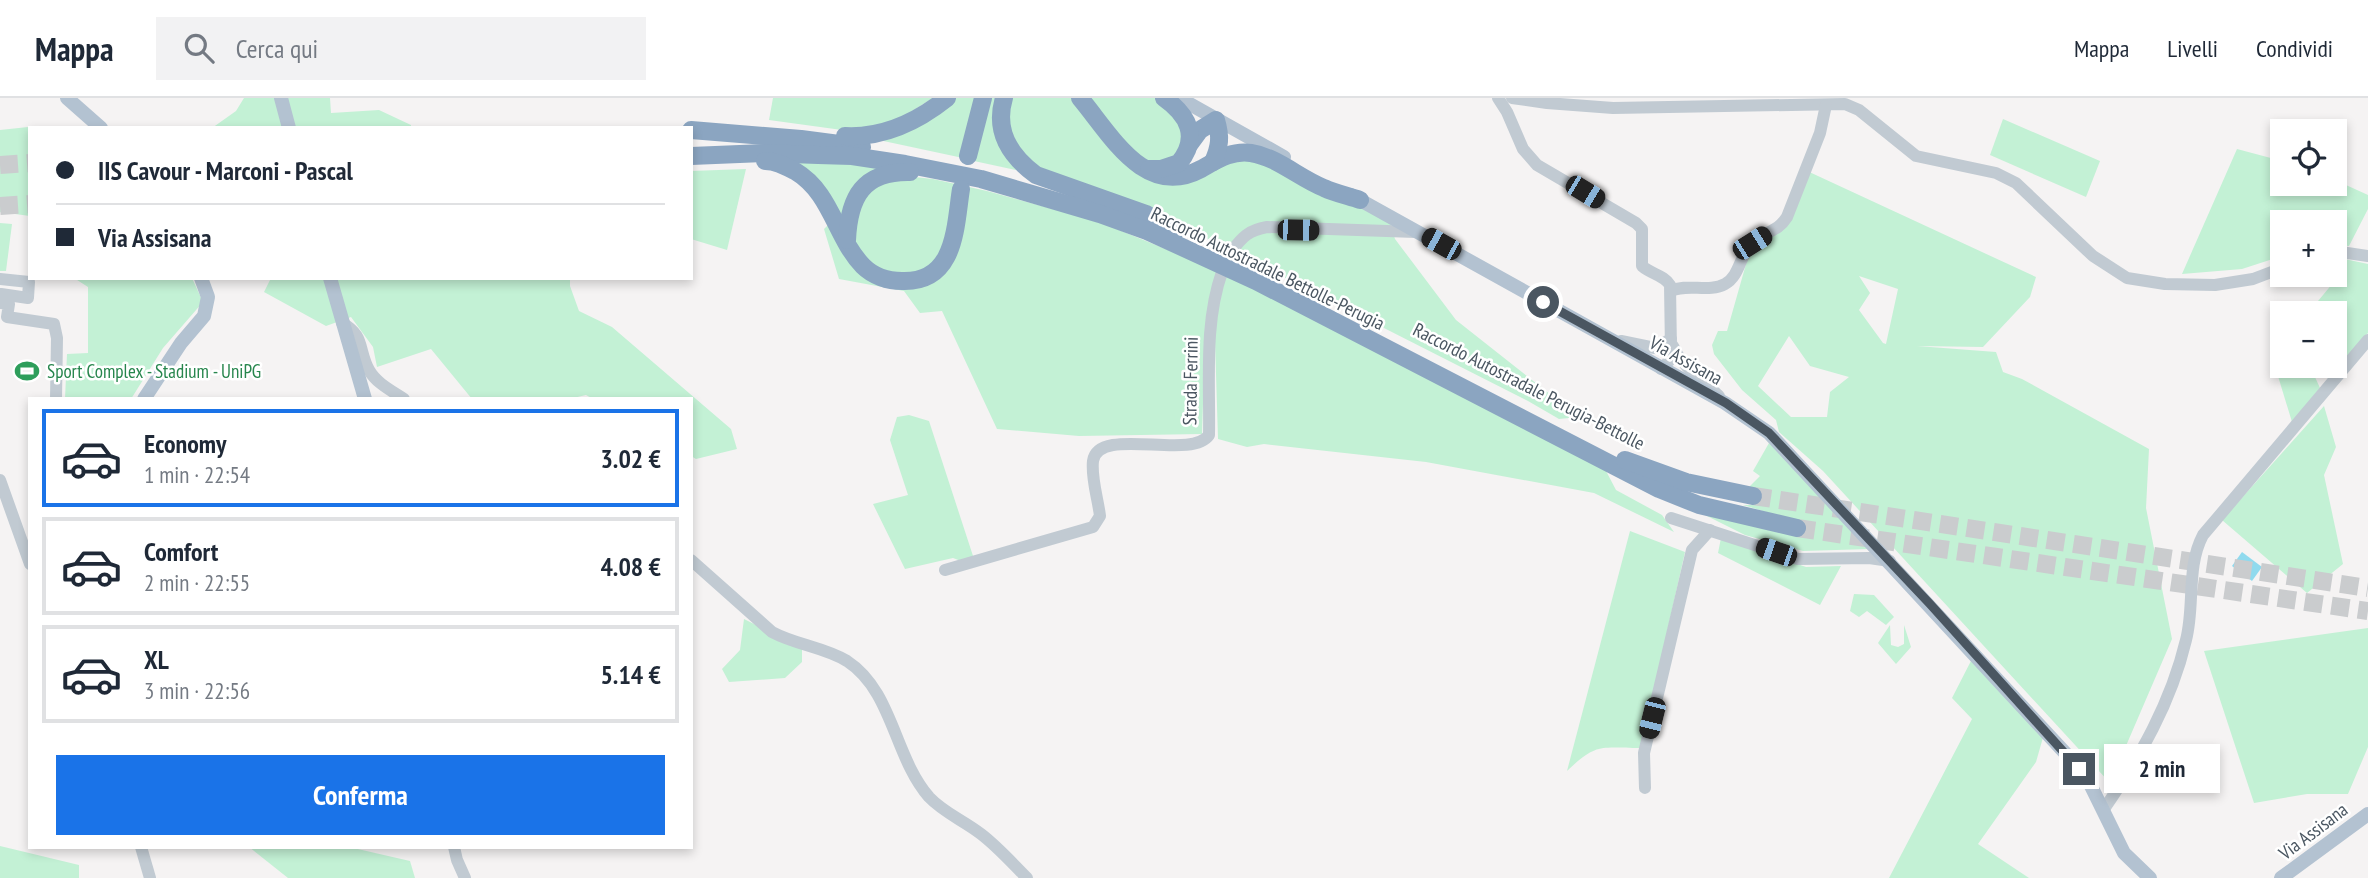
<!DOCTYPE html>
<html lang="it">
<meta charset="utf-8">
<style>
:root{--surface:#fff;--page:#f2f2f3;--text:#1f2937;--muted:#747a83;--line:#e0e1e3;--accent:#1a73e8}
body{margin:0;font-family:"PT Sans Narrow",sans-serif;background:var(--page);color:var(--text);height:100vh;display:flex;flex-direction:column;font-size:26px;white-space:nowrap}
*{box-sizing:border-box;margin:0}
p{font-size:23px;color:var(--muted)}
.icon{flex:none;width:38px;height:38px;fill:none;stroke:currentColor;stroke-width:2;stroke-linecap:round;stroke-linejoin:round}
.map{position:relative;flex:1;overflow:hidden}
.details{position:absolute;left:28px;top:299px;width:665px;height:452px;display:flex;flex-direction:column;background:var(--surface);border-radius:0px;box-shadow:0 4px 10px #0003}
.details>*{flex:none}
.hud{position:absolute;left:28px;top:28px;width:665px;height:154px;border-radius:0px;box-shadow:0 4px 10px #0003;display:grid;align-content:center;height:154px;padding:0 28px;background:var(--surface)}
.fabs{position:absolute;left:2270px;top:21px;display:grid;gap:14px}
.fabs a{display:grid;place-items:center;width:77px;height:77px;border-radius:0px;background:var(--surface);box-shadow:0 4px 10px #0003;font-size:35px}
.end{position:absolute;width:32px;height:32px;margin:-16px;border:9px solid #4a5661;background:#fff;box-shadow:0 0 0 4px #fff}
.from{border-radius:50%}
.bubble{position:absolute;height:49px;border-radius:0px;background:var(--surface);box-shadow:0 4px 10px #0003;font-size:23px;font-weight:700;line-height:49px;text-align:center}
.car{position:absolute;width:21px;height:42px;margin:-21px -10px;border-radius:9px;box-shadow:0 0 5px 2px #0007;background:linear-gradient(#222 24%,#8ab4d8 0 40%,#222 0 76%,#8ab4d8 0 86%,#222 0)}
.hud b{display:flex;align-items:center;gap:24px;height:66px;font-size:26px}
.hud b+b{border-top:2px solid var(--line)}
.hud i{width:18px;height:18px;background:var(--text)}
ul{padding:12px 0 0;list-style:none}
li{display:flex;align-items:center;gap:21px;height:98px;margin:0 14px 10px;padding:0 14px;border:4px solid var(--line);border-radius:0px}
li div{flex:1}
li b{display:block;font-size:26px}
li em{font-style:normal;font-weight:700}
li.selected{border-color:var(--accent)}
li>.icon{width:63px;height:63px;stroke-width:1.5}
.button{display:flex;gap:14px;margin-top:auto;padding:14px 28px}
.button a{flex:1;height:80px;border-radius:0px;background:var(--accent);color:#fff;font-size:28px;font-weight:700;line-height:80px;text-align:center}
header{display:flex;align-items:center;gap:42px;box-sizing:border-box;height:98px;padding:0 35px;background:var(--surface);border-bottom:2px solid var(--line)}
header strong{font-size:33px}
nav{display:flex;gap:38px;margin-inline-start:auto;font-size:24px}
.search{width:490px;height:63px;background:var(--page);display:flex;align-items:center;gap:18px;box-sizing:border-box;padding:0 24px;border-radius:0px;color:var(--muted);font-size:26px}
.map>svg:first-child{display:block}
</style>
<header>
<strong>Mappa</strong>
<div class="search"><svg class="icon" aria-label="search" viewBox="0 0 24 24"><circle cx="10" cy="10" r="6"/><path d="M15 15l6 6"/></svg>Cerca qui</div>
<nav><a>Mappa</a><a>Livelli</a><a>Condividi</a></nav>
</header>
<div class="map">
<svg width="2368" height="780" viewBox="0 0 2368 780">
<rect width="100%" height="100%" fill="#f5f3f3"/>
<g fill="#c3f1d5" fill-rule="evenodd">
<polygon points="244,0 330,0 331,15 379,12 411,27 411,30 212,30 236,13"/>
<polygon points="773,0 933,0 886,29 842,32 769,22"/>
<polygon points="953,0 979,0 963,60 874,41"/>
<polygon points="991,0 1003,0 1020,73 974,63"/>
<polygon points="1009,0 1073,0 1154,81 1239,57 1357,104 1390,124 1395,141 1456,222 1579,319 1559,321 1528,303 1161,117 1036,72 1009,47"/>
<polygon points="1089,0 1155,0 1165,6 1185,34 1175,59 1149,66 1135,58"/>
<polygon points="2003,21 2100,63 2086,99 1990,57"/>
<polygon points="28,29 30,118 0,114 0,32"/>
<polygon points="2237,51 2282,63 2282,86 2334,86 2335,82 2368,97 2368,111 2349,148 2335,147 2334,124 2282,124 2282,158 2242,171 2182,176"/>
<polygon points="782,61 884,69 874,85 896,77 933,81 987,93 1097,123 1222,174 1605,371 1616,392 1662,417 1674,434 1594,395 1426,364 1264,346 1247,349 1218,341 1215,243 1205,245 1202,336 1079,338 997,331 942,213 920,215 904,193 839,181 824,131 838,117"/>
<polygon points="746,71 727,152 691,141 691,73"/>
<path d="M 1805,72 L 2036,179 L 2030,199 L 1983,249 L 1917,248 L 1996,254 L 2003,274 L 2022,281 L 2149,351 L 2146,410 L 2172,541 L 2110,685 L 1823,373 L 1779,334 L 1776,322 L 1742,292 L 1714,256 L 1712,247 L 1718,233 L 1727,233 L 1752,145 L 1780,130 ZM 1859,178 L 1898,191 L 1886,246 L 1883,245 L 1859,212 L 1870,195 ZM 1789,238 L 1810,268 L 1849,279 L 1830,294 L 1827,319 L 1791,319 L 1758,288 Z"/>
<polygon points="0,125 12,126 6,173 0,173"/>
<polygon points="2340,160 2368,166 2368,235 2331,277 2327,268 2334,268 2334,215 2308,215 2343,173"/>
<polygon points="74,180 192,180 203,204 163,250 131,301 65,301 67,256 88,255 88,189"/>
<polygon points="271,180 570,180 570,188 579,213 612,229 731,331 737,351 696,361 691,358 691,301 593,301 586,297 569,301 472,301 431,251 377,269 373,249 351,219 326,228 264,194"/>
<polygon points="2282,257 2282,268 2310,268 2320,290 2292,324 2274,265"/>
<polygon points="2324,308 2336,349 2324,377 2343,466 2307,495 2222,422"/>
<polygon points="909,317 929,323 974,461 961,463 953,460 905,471 873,406 908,397 890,342 897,319"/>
<polygon points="1769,345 1870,451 1803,453 1745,437 1703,416 1796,423 1743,407 1753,407 1754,402 1748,390 1760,378 1753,373"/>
<path d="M 1630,433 L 1685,454 L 1641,650 C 1601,650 1597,644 1567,673 Z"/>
<polygon points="1721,440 1806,469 1841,468 1820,507 1718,455"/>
<polygon points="1854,496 1874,497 1894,519 1886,527 1867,513 1859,519 1850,513"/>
<polygon points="744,521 802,550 802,564 785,580 729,584 722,571 740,552"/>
<polygon points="1890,527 1891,547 1898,549 1904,546 1904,527 1911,549 1896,566 1878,545"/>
<polygon points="2368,530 2368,649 2348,696 2307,696 2254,705 2204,553"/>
<polygon points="1973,559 2044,636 2036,664 1978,746 2029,780 1889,780 1972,621 1952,600"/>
<polygon points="0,748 79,767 79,780 0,780"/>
<polygon points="249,749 349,749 410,763 415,780 288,780"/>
</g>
<polygon fill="#90daee" points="2242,454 2262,469 2252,483 2232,468"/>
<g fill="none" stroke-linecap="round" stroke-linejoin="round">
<g stroke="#caccce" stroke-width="18" stroke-dasharray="18 9" stroke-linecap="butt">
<polyline points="0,67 30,65"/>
<polyline points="0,108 30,106"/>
<polyline points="1753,398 2368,490"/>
<polyline points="1797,430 2368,513"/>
</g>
<g stroke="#c1cad2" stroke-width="12">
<path d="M 1498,0 L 1507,14 L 1523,51 L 1537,67 L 1636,125 L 1642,131 L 1642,168 C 1651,176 1664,177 1670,187 L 1671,253 L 1669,263 L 1661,271"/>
<polyline points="1512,0 1547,5 1613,10 1845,6 1859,12 1916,58 1996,75 2016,85 2093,158 2127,180 2165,186 2215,187 2253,181 2282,170"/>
<polyline points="2334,153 2368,158"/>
<path d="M 1231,154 C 1242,139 1249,132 1267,129 L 1416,134"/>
<polyline points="0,181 29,184 28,200 1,196 0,205 9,206 7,219 54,226 57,240 56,301"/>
<path d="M 1671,193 C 1687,185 1709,195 1725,186 C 1740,178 1740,156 1752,145 C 1764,133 1777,135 1787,119 L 1820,35 L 1826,7"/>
<path d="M 342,225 C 365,237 358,252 369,272 C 376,285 392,293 404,301"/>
<polyline points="1621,243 1655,250 1671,241"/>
<path d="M 1673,248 C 1682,269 1702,282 1719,298"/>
<polyline points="0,382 30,466"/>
<polyline points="1671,420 1798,461 1869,460 1890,463"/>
<path d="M 691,462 L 772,534 C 796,547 824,549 847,563 C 893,593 894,659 929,699 C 944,715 963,722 981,736 C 998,749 1012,765 1027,780"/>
<path d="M 945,472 L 1093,429 L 1100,418 C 1098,401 1091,380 1093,363 C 1098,327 1191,363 1209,337 C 1210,283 1204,225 1222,174"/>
<polyline points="1645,690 1644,655 1692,452 1710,432"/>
<path d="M 2104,711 C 2140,659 2171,605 2186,542 C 2195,508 2186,469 2203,437 L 2368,242"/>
<polyline points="141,749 150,780"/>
<polyline points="454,749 457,762 465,780"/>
</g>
<g stroke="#b3c2d1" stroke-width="14">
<polyline points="67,0 101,30"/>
<polyline points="281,0 289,30"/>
<polyline points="1179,0 1284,59"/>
<polyline points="1351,97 1725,305 1769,335 2067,657 2090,686 2124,755 2150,780"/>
<polyline points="330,180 365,301"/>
<polyline points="144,301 181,245 204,218 208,199 201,180"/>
<polyline points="2281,780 2368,716"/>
</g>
<g stroke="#8ba5c1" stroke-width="18">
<path d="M 1004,0 C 994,33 1010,58 1036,77 L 1146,116 L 1175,134"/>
<path d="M 1080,0 C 1111,37 1145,101 1201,71 C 1217,62 1232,52 1251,55 C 1277,59 1299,80 1324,90 C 1335,95 1348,98 1360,102"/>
<polyline points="691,32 801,41 862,49"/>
<path d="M 845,38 C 884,40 917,24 947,0"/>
<path d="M 1189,47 L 1200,32 L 1216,22 C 1221,39 1220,48 1213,64"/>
<polyline points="691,58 764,55 818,57 852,58 905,66 981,81 1100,116 1147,133 1256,183 1659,391 1699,407 1797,430"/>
<polyline points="968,58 983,0"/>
<path d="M 765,63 C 776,63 785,68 795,73 C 832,95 835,139 863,168 C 873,178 888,183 902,183 C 956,185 955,129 961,91"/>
<path d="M 1149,71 L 1161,71 L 1179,65 C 1200,39 1188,17 1164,0"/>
<path d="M 847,142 C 849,99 863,73 910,74"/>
<polyline points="1625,362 1686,384 1753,398"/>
</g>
</g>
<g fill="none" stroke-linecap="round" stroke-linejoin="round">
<polyline stroke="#4a5661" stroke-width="9" points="1543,204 1726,305 1769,335 1930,506 2079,671"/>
</g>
<defs>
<g id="stadium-bare" transform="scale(1.89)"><path d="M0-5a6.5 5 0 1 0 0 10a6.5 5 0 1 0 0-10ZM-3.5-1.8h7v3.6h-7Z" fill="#2e9e5b" stroke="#fff" stroke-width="2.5" paint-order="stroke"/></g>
</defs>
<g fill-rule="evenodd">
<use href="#stadium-bare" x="27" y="273"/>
</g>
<g text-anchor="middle" stroke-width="5" stroke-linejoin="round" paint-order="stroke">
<g font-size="19" fill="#4a5661" stroke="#fff">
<text transform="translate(1268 170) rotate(26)" y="7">Raccordo Autostradale Bettolle-Perugia</text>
<text transform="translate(1686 262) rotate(29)" y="7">Via Assisana</text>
<text transform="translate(1190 283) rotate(-89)" y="7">Strada Ferrini</text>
<text transform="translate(1529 288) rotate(27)" y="7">Raccordo Autostradale Perugia-Bettolle</text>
<text transform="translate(2313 733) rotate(-37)" y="7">Via Assisana</text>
</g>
<g font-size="19" fill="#27864d" stroke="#fff" text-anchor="start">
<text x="47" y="280">Sport Complex - Stadium - UniPG</text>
</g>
</g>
</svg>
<div class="fabs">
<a><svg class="icon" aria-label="locate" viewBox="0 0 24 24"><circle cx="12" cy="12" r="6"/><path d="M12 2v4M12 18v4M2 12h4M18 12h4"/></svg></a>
<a>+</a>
<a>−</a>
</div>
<i class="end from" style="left:1543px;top:204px"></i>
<i class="end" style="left:2079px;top:671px"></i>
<div class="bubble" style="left:2104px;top:646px;width:116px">2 min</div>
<i class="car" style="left:1585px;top:94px;rotate:121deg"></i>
<i class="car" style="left:1298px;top:132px;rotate:91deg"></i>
<i class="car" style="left:1752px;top:145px;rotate:58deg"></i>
<i class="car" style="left:1441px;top:146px;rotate:299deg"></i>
<i class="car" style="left:1776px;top:454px;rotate:289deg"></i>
<i class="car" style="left:1652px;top:620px;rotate:194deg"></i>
<div class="hud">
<b><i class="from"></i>IIS Cavour - Marconi - Pascal</b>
<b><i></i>Via Assisana</b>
</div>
<section class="details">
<ul>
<li class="selected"><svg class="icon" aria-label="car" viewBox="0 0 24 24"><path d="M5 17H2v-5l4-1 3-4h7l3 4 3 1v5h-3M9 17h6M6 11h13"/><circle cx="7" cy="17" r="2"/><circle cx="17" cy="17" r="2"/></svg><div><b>Economy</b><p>1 min · 22:54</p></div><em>3.02 €</em></li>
<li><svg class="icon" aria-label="car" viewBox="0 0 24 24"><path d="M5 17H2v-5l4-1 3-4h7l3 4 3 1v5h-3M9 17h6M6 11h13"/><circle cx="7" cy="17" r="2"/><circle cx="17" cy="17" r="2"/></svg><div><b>Comfort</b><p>2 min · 22:55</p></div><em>4.08 €</em></li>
<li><svg class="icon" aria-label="car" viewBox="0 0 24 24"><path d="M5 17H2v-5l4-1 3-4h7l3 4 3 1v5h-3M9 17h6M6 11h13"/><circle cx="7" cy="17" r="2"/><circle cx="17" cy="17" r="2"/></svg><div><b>XL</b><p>3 min · 22:56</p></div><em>5.14 €</em></li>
</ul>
<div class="button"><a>Conferma</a></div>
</section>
</div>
